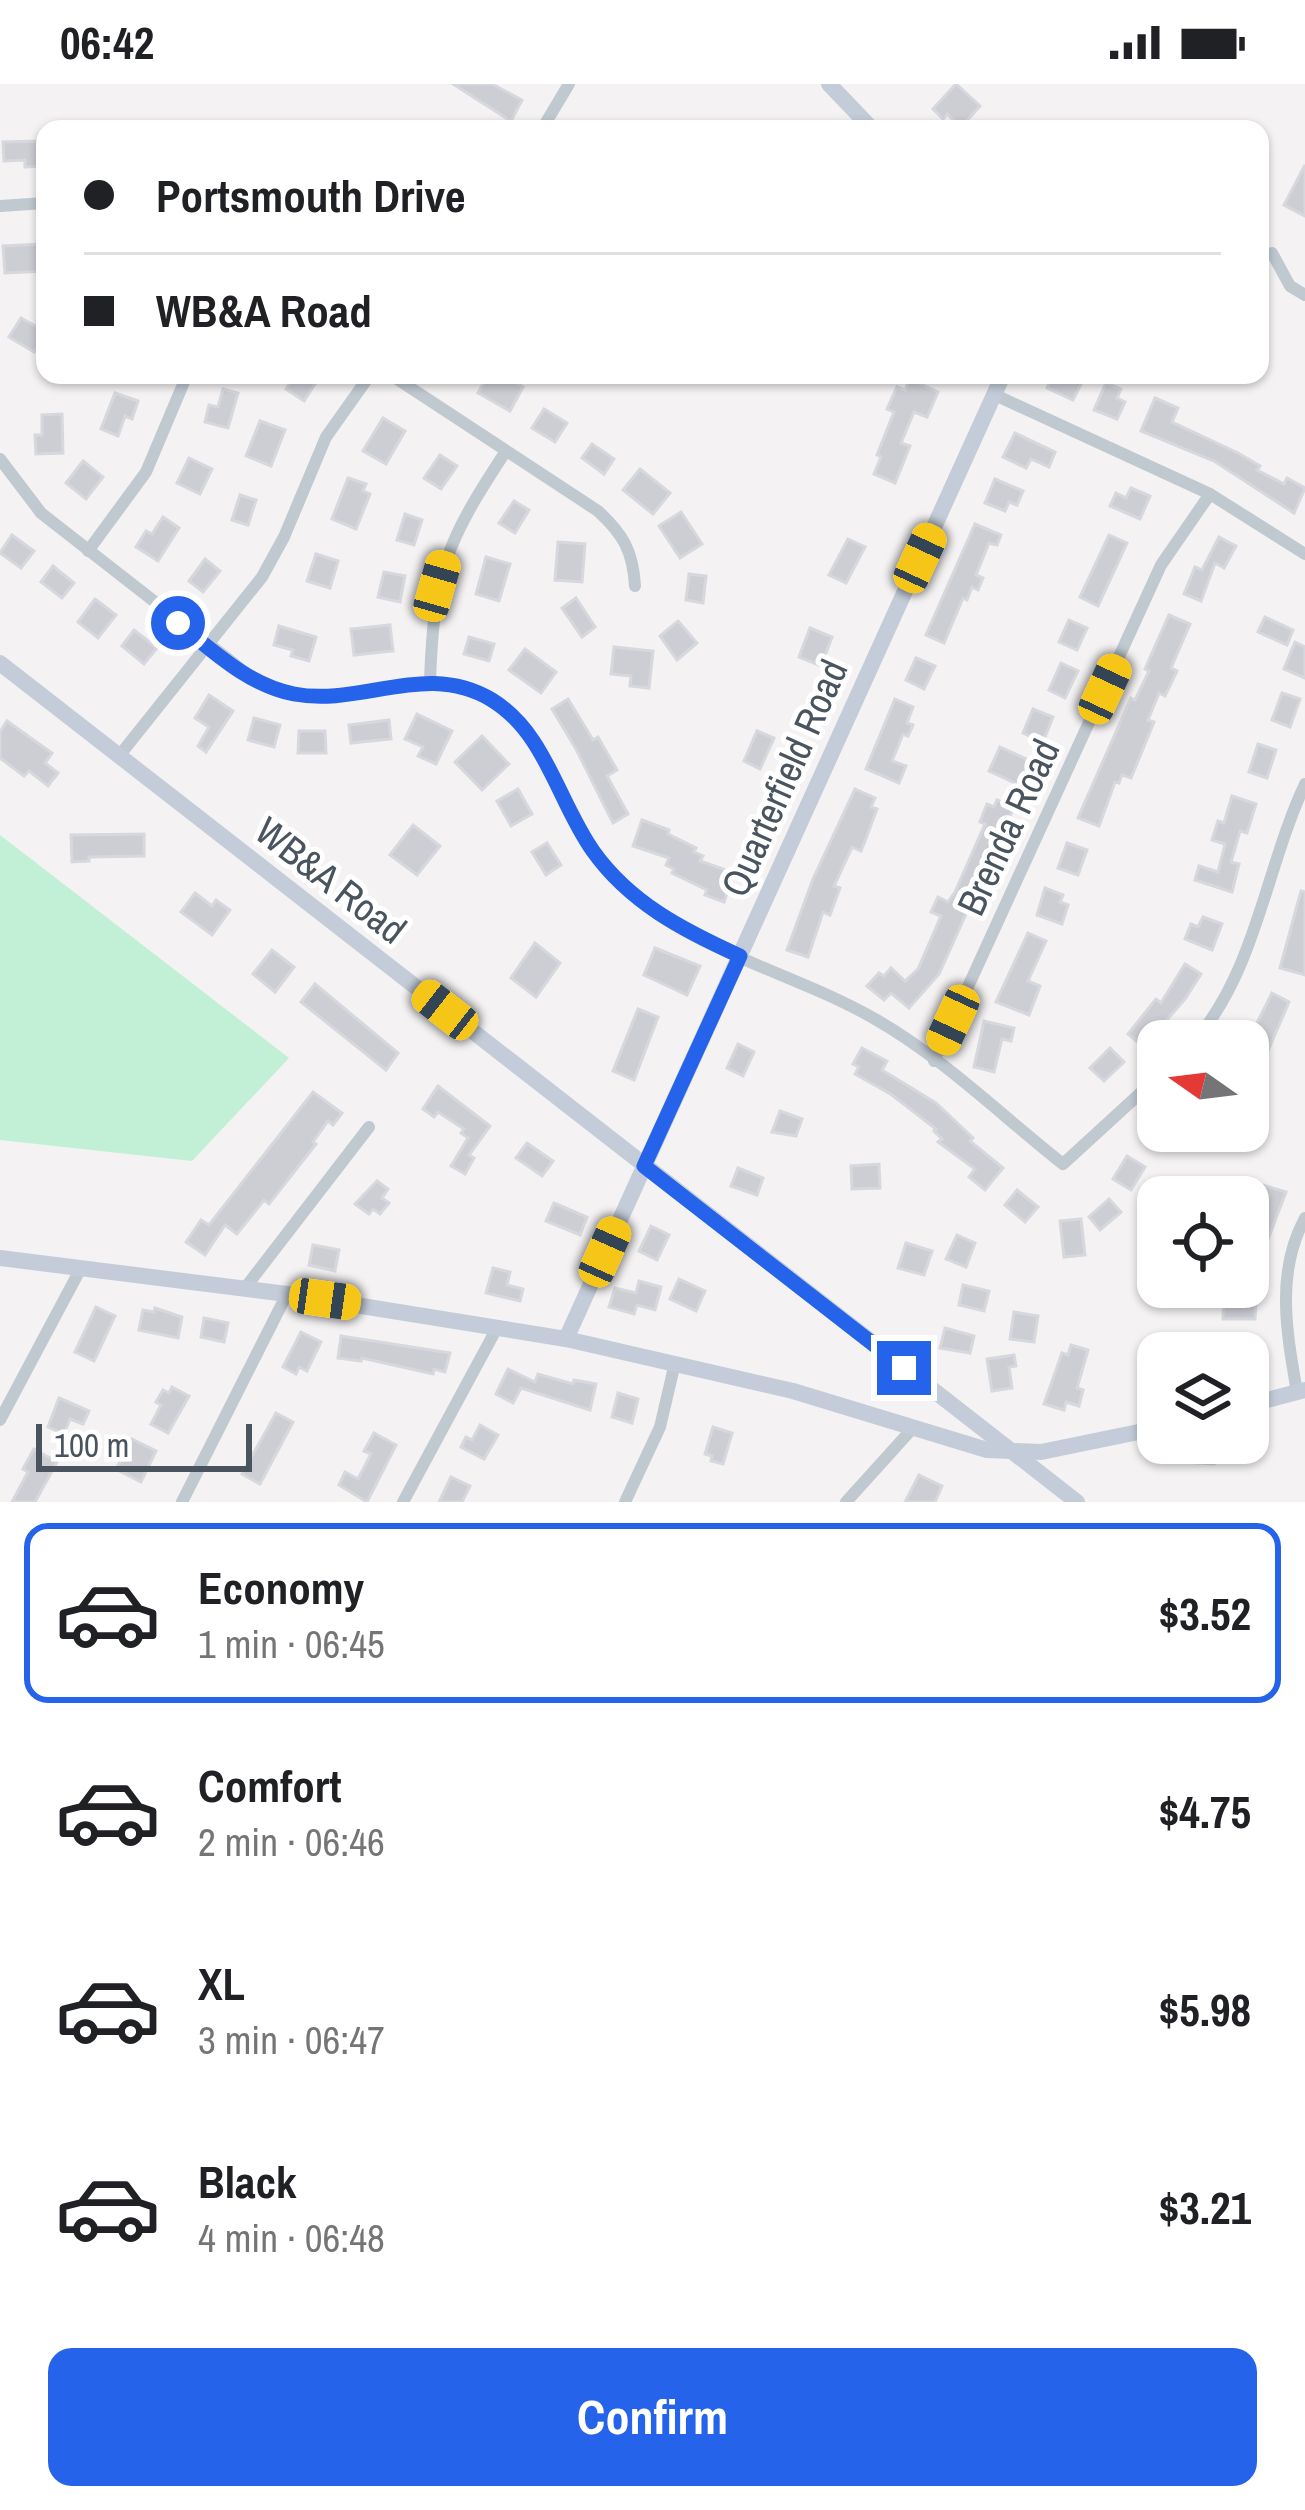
<!DOCTYPE html>
<meta charset="utf-8">
<style>
:root{--surface:#fff;--page:#f6f6f6;--text:#202124;--muted:#757577;--line:#e0e0e0;--accent:#2563eb}
body{margin:0;font-family:"Archivo Narrow",sans-serif;background:var(--page);color:var(--text);height:100vh;display:flex;flex-direction:column;font-size:45px;white-space:nowrap}
*{box-sizing:border-box;margin:0}
p{font-size:39px;color:var(--muted)}
.icon{flex:none;width:66px;height:66px;fill:none;stroke:currentColor;stroke-width:2;stroke-linecap:round;stroke-linejoin:round}
.map{position:relative;height:1418px;overflow:hidden}
.panel{display:flex;flex-direction:column;background:var(--surface);flex:1}
.panel>*{flex:none}
.top-card{position:absolute;left:36px;top:36px;width:1233px;height:264px;border-radius:24px;box-shadow:0 3px 9px #0004;display:grid;align-content:center;height:264px;padding:0 48px;background:var(--surface)}
.needle{width:78px;rotate:284deg}
.controls{position:absolute;left:1137px;top:936px;display:grid;gap:24px}
.controls a{display:grid;place-items:center;width:132px;height:132px;border-radius:24px;background:var(--surface);box-shadow:0 3px 9px #0004;font-size:60px}
.scale{position:absolute;left:36px;bottom:30px;width:216px;box-sizing:border-box;padding-left:12px;border:6px solid #4a545f;border-top:0;font-size:33px;line-height:42px;white-space:nowrap;color:#4a545f;-webkit-text-stroke:9px #fff;paint-order:stroke}
.end{position:absolute;width:54px;height:54px;margin:-27px;border:15px solid #2563eb;background:#fff;box-shadow:0 0 0 6px #fff}
.from{border-radius:50%}
.car{position:absolute;width:36px;height:72px;margin:-36px -18px;border-radius:15px;box-shadow:0 0 9px 3px #0007;background:linear-gradient(#f5c518 24%,#345 0 40%,#f5c518 0 76%,#345 0 86%,#f5c518 0)}
.top-card b{display:flex;align-items:center;gap:42px;height:114px;font-size:45px}
.top-card b+b{border-top:3px solid var(--line)}
.top-card i{width:30px;height:30px;background:var(--text)}
ul{padding:21px 0 0;list-style:none}
li{display:flex;align-items:center;gap:36px;height:180px;margin:0 24px 18px;padding:0 24px;border:6px solid transparent;border-radius:24px}
li div{flex:1}
li b{display:block;font-size:45px}
li em{font-style:normal;font-weight:700}
li.active{border-color:var(--accent)}
li>.icon{width:108px;height:108px;stroke-width:1.5}
.button{display:flex;gap:24px;margin-top:auto;padding:24px 48px}
.button a{flex:1;height:138px;border-radius:24px;background:var(--accent);color:#fff;font-size:48px;font-weight:700;line-height:138px;text-align:center}
.status{display:flex;justify-content:space-between;align-items:center;height:84px;padding:0 60px;background:var(--surface);direction:ltr}
.status svg{height:33px;fill:currentColor}
.map>svg:first-child{display:block}
</style>
<div class="status"><b>06:42</b><svg viewBox="0 0 49 12"><path d="M0 12V9h3v3zM5 12V6h3v6zM10 12V3h3v9zM15 12V0h3v12zM26 1h20v11H26zM47 4h2v5h-2z"/></svg></div>
<div class="map">
<svg width="1305" height="1418" viewBox="0 0 1305 1418">
<rect width="100%" height="100%" fill="#f4f2f2"/>
<polygon fill="#c2f0d7" points="0,751 289,974 192,1077 0,1056"/>
<g fill="#ccced4" stroke="#d6d8dd" stroke-width="3">
<polygon points="453,0 492,0 522,16 511,37"/>
<polygon points="956,0 980,22 961,43 947,30 943,35 933,25"/>
<polygon points="42,57 43,82 25,83 25,76 4,77 3,58"/>
<polygon points="1305,81 1305,132 1284,121"/>
<polygon points="42,160 44,187 5,189 3,162"/>
<polygon points="45,230 45,251 34,268 9,253 21,234 37,243"/>
<polygon points="295,291 321,291 304,317 286,305"/>
<polygon points="488,291 501,291 523,303 510,327 478,309"/>
<polygon points="1053,291 1067,291 1082,298 1073,316 1047,304"/>
<polygon points="910,295 938,308 927,333 914,328 911,335 901,359 910,362 895,399 874,390 881,373 877,371 894,328 887,325 897,303 905,306"/>
<polygon points="1106,299 1121,305 1117,314 1125,318 1117,335 1094,326"/>
<polygon points="223,305 238,309 228,344 205,338 209,321 218,323"/>
<polygon points="115,309 138,317 132,335 125,332 118,352 101,345"/>
<polygon points="1155,314 1178,324 1172,338 1238,369 1260,382 1257,386 1284,400 1287,394 1305,404 1294,429 1214,377 1141,347"/>
<polygon points="544,325 567,339 555,358 532,344"/>
<polygon points="62,330 63,369 36,370 35,351 42,351 42,331"/>
<polygon points="383,334 405,347 386,380 363,367"/>
<polygon points="260,337 285,346 271,382 246,372"/>
<polygon points="1015,349 1055,368 1049,383 1031,375 1026,384 1003,373"/>
<polygon points="592,360 614,375 604,390 582,374"/>
<polygon points="440,371 457,382 441,405 424,394"/>
<polygon points="189,374 212,385 200,410 177,399"/>
<polygon points="83,377 103,393 86,415 66,399"/>
<polygon points="640,385 670,409 653,430 623,406"/>
<polygon points="348,394 366,400 363,407 370,410 356,445 332,435"/>
<polygon points="995,395 1023,407 1017,421 1009,418 1005,427 985,419"/>
<polygon points="1131,404 1150,412 1140,435 1110,422 1116,409 1126,414"/>
<polygon points="240,411 256,416 248,441 232,436"/>
<polygon points="514,417 529,426 515,449 499,439"/>
<polygon points="681,428 702,460 680,474 659,442"/>
<polygon points="405,430 422,436 414,461 397,456"/>
<polygon points="163,433 179,444 158,477 136,463 146,447 152,450"/>
<polygon points="975,440 1001,451 997,461 989,459 976,491 983,494 978,506 972,503 967,516 963,514 944,559 926,551"/>
<polygon points="12,451 34,467 21,484 0,469"/>
<polygon points="1109,451 1127,459 1098,522 1080,513"/>
<polygon points="1219,453 1236,462 1224,484 1215,479 1201,517 1184,510 1195,483 1202,486"/>
<polygon points="848,455 865,463 846,499 829,491"/>
<polygon points="558,458 585,460 582,498 555,496"/>
<polygon points="316,470 338,477 330,504 307,497"/>
<polygon points="486,473 510,480 499,517 476,510"/>
<polygon points="205,475 220,487 203,508 189,497"/>
<polygon points="53,482 74,499 62,514 41,498"/>
<polygon points="384,488 405,492 400,518 378,513"/>
<polygon points="689,490 706,492 703,519 686,516"/>
<polygon points="576,514 595,543 582,553 562,524"/>
<polygon points="95,515 116,531 98,554 78,538"/>
<polygon points="1169,531 1190,540 1171,584 1177,587 1165,612 1159,609 1148,636 1154,638 1131,694 1122,691 1119,699 1115,698 1099,742 1078,734 1131,614 1135,616 1149,587 1145,585"/>
<polygon points="1265,533 1293,546 1287,561 1258,548"/>
<polygon points="1069,536 1087,544 1077,566 1059,558"/>
<polygon points="678,537 697,559 677,576 660,552"/>
<polygon points="390,541 393,567 354,571 351,545"/>
<polygon points="279,542 316,553 309,577 291,572 293,566 274,561"/>
<polygon points="810,544 832,553 821,582 799,573"/>
<polygon points="134,546 157,564 144,580 122,562"/>
<polygon points="469,553 494,560 489,577 464,570"/>
<polygon points="1295,558 1305,563 1305,594 1284,585"/>
<polygon points="614,563 653,567 649,604 630,602 631,592 611,590"/>
<polygon points="525,565 556,588 541,609 509,586"/>
<polygon points="916,574 935,582 924,605 906,596"/>
<polygon points="1061,579 1078,587 1065,614 1049,606"/>
<polygon points="1282,609 1300,615 1290,643 1272,636"/>
<polygon points="209,611 233,627 206,668 198,662 209,643 195,634"/>
<polygon points="568,615 593,656 598,653 617,686 607,692 628,730 613,739 576,665 552,625"/>
<polygon points="895,615 913,623 907,639 913,641 908,652 903,650 892,677 906,682 899,699 866,685"/>
<polygon points="1033,625 1053,633 1043,658 1023,649"/>
<polygon points="417,630 452,647 436,680 418,672 423,663 405,655"/>
<polygon points="254,634 280,641 274,663 248,656"/>
<polygon points="389,636 391,655 351,659 349,641"/>
<polygon points="7,637 52,669 45,679 58,689 48,702 29,687 24,692 0,674 0,648"/>
<polygon points="299,647 325,647 326,669 298,669"/>
<polygon points="757,647 774,654 760,685 744,677"/>
<polygon points="482,652 509,680 482,706 455,678"/>
<polygon points="1258,660 1276,666 1267,694 1249,688"/>
<polygon points="1000,663 1037,680 1026,704 989,687"/>
<polygon points="518,705 532,730 511,742 497,717"/>
<polygon points="855,705 875,714 871,723 877,725 865,757 861,767 852,763 834,802 840,804 830,831 823,828 808,873 787,866 813,795"/>
<polygon points="1232,712 1256,720 1247,749 1240,747 1231,778 1239,780 1232,808 1195,796 1199,782 1218,788 1225,760 1212,756 1218,737 1224,739"/>
<polygon points="997,716 1014,723 939,890 909,924 891,909 884,916 867,902 879,889 884,892 891,884 905,897 918,885 941,832 931,828 938,813 948,818 955,808 985,740 980,738 987,720 994,723"/>
<polygon points="642,736 669,746 668,750 696,764 694,768 703,772 700,777 734,789 724,818 705,811 707,806 672,789 674,785 666,781 669,774 633,762"/>
<polygon points="413,741 440,762 417,791 390,771"/>
<polygon points="144,750 144,772 89,773 89,777 72,778 71,751"/>
<polygon points="547,759 561,781 546,791 532,768"/>
<polygon points="1067,759 1087,766 1078,791 1058,784"/>
<polygon points="1045,804 1063,811 1060,818 1068,821 1062,840 1037,831"/>
<polygon points="1301,807 1305,808 1305,891 1280,884"/>
<polygon points="195,809 212,822 216,816 230,826 212,851 181,828"/>
<polygon points="1203,833 1222,840 1212,866 1185,855 1191,840 1198,843"/>
<polygon points="1028,849 1046,857 1028,897 1040,902 1029,931 996,918"/>
<polygon points="535,859 560,879 536,913 511,894"/>
<polygon points="655,864 700,882 687,911 644,891"/>
<polygon points="272,866 294,883 275,908 253,890"/>
<polygon points="1185,880 1201,890 1185,915 1143,963 1128,950 1156,915 1161,919"/>
<polygon points="315,900 398,969 386,986 301,918"/>
<polygon points="1272,909 1289,918 1267,969 1248,957"/>
<polygon points="638,925 658,933 634,996 613,987"/>
<polygon points="984,937 1014,944 1011,957 1002,955 994,988 974,983"/>
<polygon points="738,960 754,968 743,992 727,984"/>
<polygon points="862,964 887,977 882,986 936,1019 973,1054 970,1057 1003,1084 985,1106 969,1093 975,1085 938,1058 942,1055 934,1047 936,1045 892,1011 855,990 859,983 853,980"/>
<polygon points="1110,964 1124,978 1104,997 1090,984"/>
<polygon points="438,1002 490,1042 469,1071 474,1074 465,1090 451,1082 468,1054 461,1049 464,1045 438,1028 434,1033 423,1025"/>
<polygon points="313,1008 342,1029 333,1041 328,1037 313,1058 316,1060 269,1120 264,1116 237,1150 225,1141 205,1171 186,1158 201,1136 209,1141"/>
<polygon points="780,1027 802,1035 796,1052 772,1048"/>
<polygon points="1142,1047 1191,1047 1174,1064 1167,1056 1159,1064"/>
<polygon points="527,1059 553,1077 542,1092 516,1074"/>
<polygon points="1127,1072 1145,1083 1131,1106 1113,1095"/>
<polygon points="879,1080 880,1104 852,1105 851,1082"/>
<polygon points="738,1084 763,1094 757,1111 731,1102"/>
<polygon points="377,1097 388,1105 382,1114 389,1119 380,1130 373,1125 369,1130 355,1120"/>
<polygon points="1252,1098 1286,1108 1259,1179 1251,1218 1256,1218 1255,1235 1223,1235 1224,1203 1248,1203 1248,1113"/>
<polygon points="1017,1106 1038,1123 1025,1138 1005,1121"/>
<polygon points="1109,1115 1121,1128 1100,1146 1089,1133"/>
<polygon points="554,1119 587,1133 580,1151 546,1137"/>
<polygon points="1081,1135 1085,1171 1064,1173 1060,1137"/>
<polygon points="651,1142 669,1151 657,1176 639,1167"/>
<polygon points="957,1151 975,1159 966,1183 946,1175"/>
<polygon points="906,1159 932,1167 924,1191 898,1184"/>
<polygon points="313,1161 339,1166 335,1187 309,1181"/>
<polygon points="493,1184 510,1188 507,1201 523,1205 520,1217 486,1209"/>
<polygon points="679,1195 705,1207 696,1227 670,1215"/>
<polygon points="639,1197 661,1203 655,1226 637,1221 634,1230 609,1223 615,1204 636,1209"/>
<polygon points="963,1201 989,1207 984,1227 959,1221"/>
<polygon points="96,1223 115,1232 94,1277 75,1268"/>
<polygon points="155,1224 182,1233 178,1254 139,1246 143,1226 154,1228"/>
<polygon points="1014,1228 1038,1232 1034,1258 1010,1255"/>
<polygon points="204,1234 228,1239 224,1258 201,1253"/>
<polygon points="945,1244 974,1252 970,1269 940,1264"/>
<polygon points="301,1248 321,1258 307,1287 299,1283 296,1290 283,1283"/>
<polygon points="341,1252 450,1269 445,1288 434,1285 433,1290 362,1274 361,1277 338,1274"/>
<polygon points="1071,1261 1088,1266 1077,1304 1083,1306 1079,1322 1066,1318 1064,1326 1044,1320 1062,1269 1068,1271"/>
<polygon points="1014,1271 1016,1282 1009,1283 1012,1304 992,1307 987,1275"/>
<polygon points="508,1285 535,1298 538,1290 573,1300 574,1296 596,1300 590,1326 521,1304 513,1319 496,1310"/>
<polygon points="172,1303 189,1312 168,1349 151,1340 161,1321 156,1318 163,1306 169,1309"/>
<polygon points="618,1309 638,1315 632,1339 612,1333"/>
<polygon points="59,1314 89,1327 83,1340 70,1335 64,1350 48,1343"/>
<polygon points="276,1329 293,1338 260,1400 242,1390"/>
<polygon points="480,1341 498,1351 484,1375 461,1363 466,1353 472,1356"/>
<polygon points="713,1343 732,1349 723,1380 711,1377 712,1372 705,1370"/>
<polygon points="374,1349 396,1361 367,1418 339,1401 345,1388 358,1395 371,1370 364,1367"/>
<polygon points="132,1355 156,1367 141,1398 116,1385"/>
<polygon points="1185,1359 1215,1359 1214,1380 1184,1378"/>
<polygon points="34,1365 57,1378 35,1418 12,1418 28,1388 23,1385"/>
<polygon points="919,1391 942,1402 935,1418 905,1418"/>
<polygon points="451,1393 470,1402 462,1418 439,1418"/>
</g>
<g fill="none" stroke-linecap="round" stroke-linejoin="round">
<g stroke="#c0c8d0" stroke-width="12">
<polyline points="542,45 569,0"/>
<polyline points="0,122 45,119"/>
<polyline points="1272,169 1290,202 1305,211"/>
<path d="M 391,291 L 598,427 C 623,450 633,467 635,502"/>
<polyline points="995,311 1210,410 1305,470"/>
<path d="M 0,375 L 41,429 L 255,596 C 274,604 295,612 317,612 C 376,612 430,582 487,613 C 552,649 566,744 618,797 C 687,867 792,887 875,935 C 942,973 1002,1032 1063,1080 L 1158,993"/>
<polyline points="88,467 146,388 187,291"/>
<path d="M 430,597 C 434,487 446,458 506,367"/>
<polyline points="119,672 262,493 284,453 326,353 370,291"/>
<path d="M 1195,957 C 1257,883 1265,786 1305,700"/>
<polyline points="934,977 1161,481 1210,410"/>
<polyline points="245,1204 369,1043"/>
<path d="M 1297,1308 C 1287,1250 1275,1189 1305,1134"/>
<polyline points="0,1336 81,1184"/>
<polyline points="182,1418 287,1210"/>
<polyline points="403,1418 498,1242"/>
<polyline points="625,1418 660,1343 675,1279"/>
<polyline points="846,1418 912,1345"/>
</g>
<g stroke="#c3ccd8" stroke-width="16">
<polyline points="829,0 872,45"/>
<polyline points="0,579 1077,1418"/>
<polyline points="0,1174 287,1210 566,1255 793,1307 987,1366 1041,1368 1158,1344"/>
<polyline points="566,1255 1003,291"/>
<polyline points="1248,1321 1305,1306"/>
</g>
</g>
<g fill="none" stroke-linecap="round" stroke-linejoin="round">
<path stroke="#2563eb" stroke-width="15" d="M 178,539 C 213,567 248,601 294,610 C 362,623 426,576 492,616 C 546,649 558,718 593,767 C 630,819 683,846 740,872 L 644,1082 L 904,1284"/>
</g>
<g text-anchor="middle" stroke-width="10" stroke-linejoin="round" paint-order="stroke">
<g font-size="39" fill="#4a545f" stroke="#fff">
<text transform="translate(784 694) rotate(-66)" y="14">Quarterfield Road</text>
<text transform="translate(1008 743) rotate(-65)" y="14">Brenda Road</text>
<text transform="translate(331 796) rotate(38)" y="14">WB&amp;A Road</text>
</g>
</g>
</svg>
<div class="controls">
<a><svg class="needle" viewBox="-14 -14 28 28"><path d="M0-13l5 13h-10z" fill="#e53935"/><path d="M0 13l5-13h-10z" fill="#757577"/></svg></a>
<a><svg class="icon" aria-label="locate" viewBox="0 0 24 24"><circle cx="12" cy="12" r="6"/><path d="M12 2v4M12 18v4M2 12h4M18 12h4"/></svg></a>
<a><svg class="icon" aria-label="layers" viewBox="0 0 24 24"><path d="M12 4l9 5-9 5-9-5zM3 14l9 5 9-5"/></svg></a>
</div>
<div class="scale">100 m</div>
<i class="end from" style="left:178px;top:539px"></i>
<i class="end" style="left:904px;top:1284px"></i>
<i class="car" style="left:920px;top:474px;rotate:25deg"></i>
<i class="car" style="left:437px;top:502px;rotate:16deg"></i>
<i class="car" style="left:1105px;top:605px;rotate:25deg"></i>
<i class="car" style="left:445px;top:926px;rotate:308deg"></i>
<i class="car" style="left:953px;top:936px;rotate:205deg"></i>
<i class="car" style="left:605px;top:1168px;rotate:24deg"></i>
<i class="car" style="left:325px;top:1215px;rotate:98deg"></i>
<div class="top-card">
<b><i class="from"></i>Portsmouth Drive</b>
<b><i></i>WB&amp;A Road</b>
</div>
</div>
<section class="panel">
<ul>
<li class="active"><svg class="icon" aria-label="car" viewBox="0 0 24 24"><path d="M5 17H2v-5l4-1 3-4h7l3 4 3 1v5h-3M9 17h6M6 11h13"/><circle cx="7" cy="17" r="2"/><circle cx="17" cy="17" r="2"/></svg><div><b>Economy</b><p>1 min · 06:45</p></div><em>$3.52</em></li>
<li><svg class="icon" aria-label="car" viewBox="0 0 24 24"><path d="M5 17H2v-5l4-1 3-4h7l3 4 3 1v5h-3M9 17h6M6 11h13"/><circle cx="7" cy="17" r="2"/><circle cx="17" cy="17" r="2"/></svg><div><b>Comfort</b><p>2 min · 06:46</p></div><em>$4.75</em></li>
<li><svg class="icon" aria-label="car" viewBox="0 0 24 24"><path d="M5 17H2v-5l4-1 3-4h7l3 4 3 1v5h-3M9 17h6M6 11h13"/><circle cx="7" cy="17" r="2"/><circle cx="17" cy="17" r="2"/></svg><div><b>XL</b><p>3 min · 06:47</p></div><em>$5.98</em></li>
<li><svg class="icon" aria-label="car" viewBox="0 0 24 24"><path d="M5 17H2v-5l4-1 3-4h7l3 4 3 1v5h-3M9 17h6M6 11h13"/><circle cx="7" cy="17" r="2"/><circle cx="17" cy="17" r="2"/></svg><div><b>Black</b><p>4 min · 06:48</p></div><em>$3.21</em></li>
</ul>
<div class="button"><a>Confirm</a></div>
</section>
